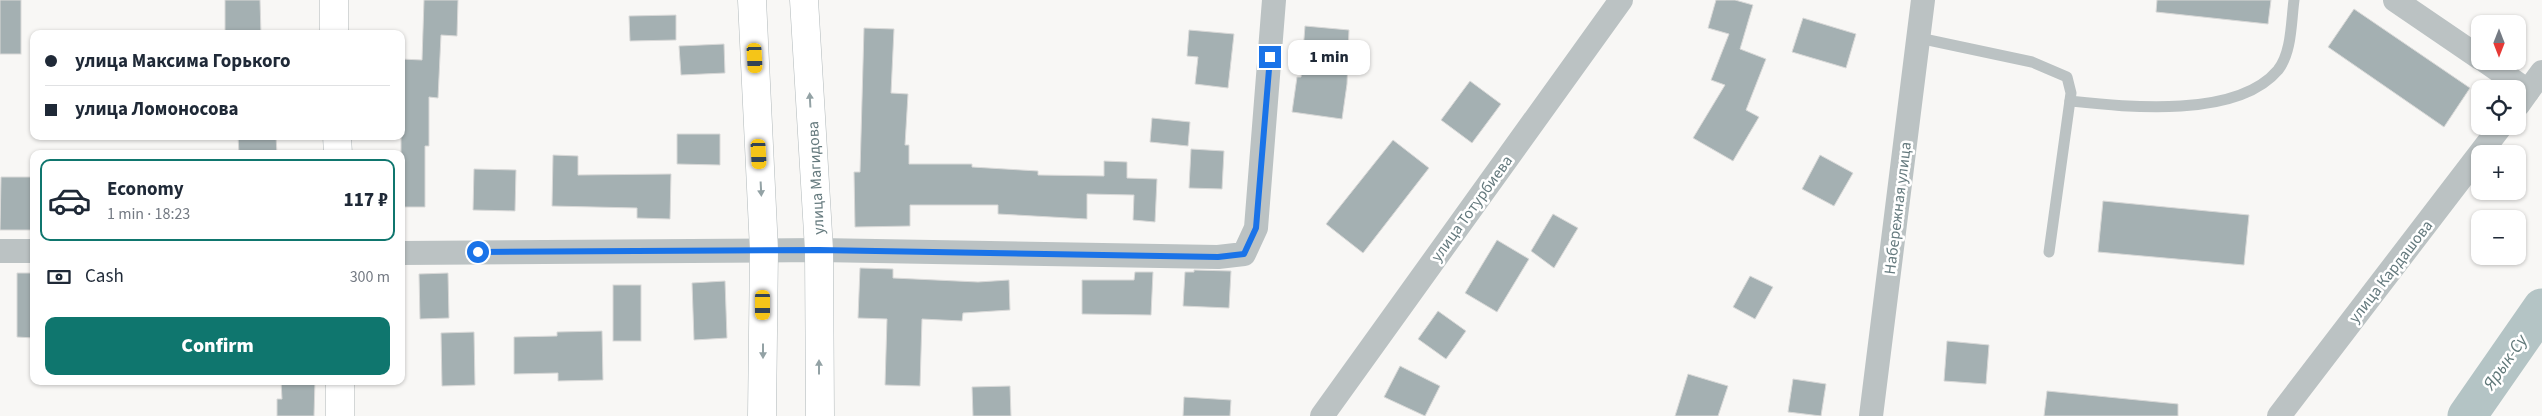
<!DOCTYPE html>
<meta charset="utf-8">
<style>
:root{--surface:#fff;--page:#f2f2f3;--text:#1f2937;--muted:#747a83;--line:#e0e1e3;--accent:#0f766e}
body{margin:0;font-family:"Source Sans 3",sans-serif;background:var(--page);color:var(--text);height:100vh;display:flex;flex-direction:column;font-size:19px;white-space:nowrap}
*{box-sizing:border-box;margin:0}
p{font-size:16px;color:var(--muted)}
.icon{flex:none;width:28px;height:28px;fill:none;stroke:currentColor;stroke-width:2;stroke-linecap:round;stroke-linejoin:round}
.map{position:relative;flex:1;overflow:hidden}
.sheet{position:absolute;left:30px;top:150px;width:375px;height:235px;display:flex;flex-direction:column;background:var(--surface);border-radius:10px;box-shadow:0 1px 4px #0004}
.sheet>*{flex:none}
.guide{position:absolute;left:30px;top:30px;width:375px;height:110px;border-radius:10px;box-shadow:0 1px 4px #0004;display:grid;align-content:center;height:110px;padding:0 15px;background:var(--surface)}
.needle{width:32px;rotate:180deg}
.controls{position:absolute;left:2471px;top:15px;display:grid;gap:10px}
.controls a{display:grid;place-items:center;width:55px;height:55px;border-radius:10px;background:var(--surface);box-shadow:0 1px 4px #0004;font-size:25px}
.end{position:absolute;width:22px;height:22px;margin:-11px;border:6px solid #1a73e8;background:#fff;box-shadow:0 0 0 2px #fff}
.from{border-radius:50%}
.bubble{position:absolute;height:35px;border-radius:10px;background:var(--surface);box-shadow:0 1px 4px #0004;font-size:16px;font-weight:800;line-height:35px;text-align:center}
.car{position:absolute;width:15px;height:30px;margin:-15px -8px;border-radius:6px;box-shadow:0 0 4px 1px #0007;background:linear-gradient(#f5c518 24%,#345 0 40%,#f5c518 0 76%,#345 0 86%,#f5c518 0)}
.guide b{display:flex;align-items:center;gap:18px;height:48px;font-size:19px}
.guide b+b{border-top:1px solid var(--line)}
.guide i{width:12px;height:12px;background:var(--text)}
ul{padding:9px 0 0;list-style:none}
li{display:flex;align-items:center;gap:15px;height:82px;margin:0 10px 8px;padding:0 5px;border:2px solid transparent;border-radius:10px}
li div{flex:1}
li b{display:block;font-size:19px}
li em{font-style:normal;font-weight:800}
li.active{border-color:var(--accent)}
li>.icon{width:45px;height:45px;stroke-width:1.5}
.pay{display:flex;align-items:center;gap:12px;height:55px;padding:0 15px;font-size:19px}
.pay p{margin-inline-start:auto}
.cta{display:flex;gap:10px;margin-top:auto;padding:10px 15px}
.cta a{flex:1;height:58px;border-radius:10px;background:var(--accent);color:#fff;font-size:20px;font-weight:800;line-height:58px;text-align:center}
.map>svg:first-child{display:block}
</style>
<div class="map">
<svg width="2542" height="416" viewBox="0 0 2542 416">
<rect width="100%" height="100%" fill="#f8f7f5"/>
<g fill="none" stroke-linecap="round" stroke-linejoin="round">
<polyline stroke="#b4c4c5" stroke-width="39" points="2467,416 2542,308"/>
</g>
<g fill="#a4b0b2" stroke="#d9d9d8">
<rect x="0" y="0" width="21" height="54"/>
<polygon points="225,0 260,0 261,34 225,34"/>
<polygon points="424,0 458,0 457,36 441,35 438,98 429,97 429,146 425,146 425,207 401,207 401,59 422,60"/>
<polygon points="1716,0 1735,0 1753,5 1740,49 1766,59 1746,110 1759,117 1733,161 1693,138 1725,85 1711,80 1729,34 1708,28"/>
<polygon points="2157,0 2271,0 2268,24 2156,12"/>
<polygon points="2354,9 2470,88 2444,127 2328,47"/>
<polygon points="676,15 676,40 630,41 629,16"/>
<polygon points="1803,18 1856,34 1846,68 1792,52"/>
<polygon points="1305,26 1349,30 1347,84 1342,119 1292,112 1297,77 1301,77"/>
<polygon points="864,28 894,29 891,93 908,94 905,145 909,145 909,164 972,164 972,167 1038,171 1038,175 1104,176 1104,161 1127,162 1127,178 1157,179 1155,222 1133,220 1134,195 1087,194 1087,219 998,214 998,205 910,205 910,226 855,227 854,172 860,172"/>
<polygon points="1189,30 1234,34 1228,88 1195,84 1198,57 1187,56"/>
<polygon points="724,44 725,73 681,75 679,46"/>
<polygon points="1470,81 1501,104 1472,143 1441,120"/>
<polygon points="1152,118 1190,122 1188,146 1150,142"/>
<polygon points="677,134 720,134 720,165 677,164"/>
<polygon points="238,136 276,136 277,154 239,154"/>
<polygon points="1393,140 1429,168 1363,253 1326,224"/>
<polygon points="1191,149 1224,151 1222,189 1189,188"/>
<polygon points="553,155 578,156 578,175 671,174 670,219 637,218 637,208 552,206"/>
<polygon points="1820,155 1853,173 1834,206 1802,189"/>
<polygon points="474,169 516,170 515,211 473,210"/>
<polygon points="1,177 34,177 34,230 0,230"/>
<polygon points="2103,201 2249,215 2244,265 2098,252"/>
<polygon points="1553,214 1578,228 1554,268 1531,251"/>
<polygon points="1497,240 1529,259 1497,312 1465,293"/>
<polygon points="860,268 893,269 893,278 978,282 1009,280 1010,310 963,313 962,321 922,319 920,386 885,385 887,319 858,318"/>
<polygon points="1194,270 1231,271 1229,308 1183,306 1185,272 1194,272"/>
<polygon points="1135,272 1153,272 1151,315 1082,314 1082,280 1134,280"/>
<polygon points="17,273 34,273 34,338 17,337"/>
<polygon points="448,273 449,318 420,319 419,274"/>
<polygon points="1750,276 1773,287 1755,319 1733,307"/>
<polygon points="725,281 727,338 694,340 692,283"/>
<rect x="613" y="285" width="28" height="56"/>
<polygon points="1438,311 1466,331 1446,359 1418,339"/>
<polygon points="602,331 603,380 558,381 558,373 514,374 514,337 557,336 557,332"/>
<polygon points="474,332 475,385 442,386 441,333"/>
<polygon points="1947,341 1989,345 1986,384 1944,381"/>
<polygon points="1400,366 1440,386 1425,416 1384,397"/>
<polygon points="1688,374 1728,386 1718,416 1675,416"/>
<polygon points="1793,379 1826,384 1821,416 1788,412"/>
<polygon points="281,381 315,381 314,416 277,416 277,399 282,399"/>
<polygon points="1010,386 1011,416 973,416 972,387"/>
<polygon points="2047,391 2178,404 2178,416 2044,416"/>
<polygon points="1184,397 1231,400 1230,416 1183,416"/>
</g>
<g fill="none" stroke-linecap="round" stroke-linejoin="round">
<g stroke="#b0b8ba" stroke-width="29">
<g id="secondary">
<polyline points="334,0 334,34"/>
<polyline points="752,0 764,250 762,416"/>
<polyline points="804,0 819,250 820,416"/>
<polyline points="337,136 338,154"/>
<polyline points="340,416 340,381"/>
</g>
</g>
<g stroke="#bbc2c3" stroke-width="11">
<polyline points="1919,38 2032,62 2067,77 2071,93 2049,252"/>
<path d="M 2070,101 C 2127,107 2237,119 2278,70 C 2292,52 2291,22 2294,0"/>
</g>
<g stroke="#bbc2c3" stroke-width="24">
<polyline points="2395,0 2480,58"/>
<polyline points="2485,61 2528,91 2518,105"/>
<polyline points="2528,91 2542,72"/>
<polyline points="0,251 34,251"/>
<polyline points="401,253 819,250 1218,257 1244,254 1256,228 1274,0"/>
<polyline points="1322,416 1621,0"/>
<polyline points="1871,416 1923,0"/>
<polyline points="2279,416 2501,126"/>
</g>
<use href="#secondary" stroke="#fff" stroke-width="28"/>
</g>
<defs><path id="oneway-solid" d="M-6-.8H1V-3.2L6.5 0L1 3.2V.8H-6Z" transform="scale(1.25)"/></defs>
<g fill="#93a2a5">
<use href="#oneway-solid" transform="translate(810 100) rotate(-93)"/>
<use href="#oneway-solid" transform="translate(761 189) rotate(87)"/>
<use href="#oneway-solid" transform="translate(763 351) rotate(90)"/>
<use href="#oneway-solid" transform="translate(819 367) rotate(-90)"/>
</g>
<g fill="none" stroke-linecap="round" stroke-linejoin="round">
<polyline stroke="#1a73e8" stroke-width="6" points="478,252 819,250 1218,257 1244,254 1256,228 1270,57"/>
</g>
<g text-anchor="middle" stroke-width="5" stroke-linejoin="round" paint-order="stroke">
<g font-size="16" fill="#657a7e" stroke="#fff">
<text transform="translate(815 178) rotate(-93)" y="6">улица Магидова</text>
<text transform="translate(1471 208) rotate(-54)" y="6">улица Тотурбиева</text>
<text transform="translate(1897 208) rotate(-83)" y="6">Набережная улица</text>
<text transform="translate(2390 271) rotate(-52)" y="6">улица Кардашова</text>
</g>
<g font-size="18" font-style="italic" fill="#607879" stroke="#fff">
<text transform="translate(2505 362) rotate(-55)" y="6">Ярык-Су</text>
</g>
</g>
</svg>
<div class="controls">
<a><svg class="needle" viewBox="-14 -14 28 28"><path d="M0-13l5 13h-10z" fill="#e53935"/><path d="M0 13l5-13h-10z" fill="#747a83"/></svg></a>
<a><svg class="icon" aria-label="locate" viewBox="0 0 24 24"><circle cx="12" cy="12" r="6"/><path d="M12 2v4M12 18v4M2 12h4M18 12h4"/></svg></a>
<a>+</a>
<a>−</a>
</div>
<i class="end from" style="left:478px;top:252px"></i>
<i class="end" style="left:1270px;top:57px"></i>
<div class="bubble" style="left:1288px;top:40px;width:82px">1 min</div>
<i class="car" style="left:755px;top:58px;rotate:177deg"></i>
<i class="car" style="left:759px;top:154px;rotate:177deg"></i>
<i class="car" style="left:763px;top:305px;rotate:180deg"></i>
<div class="guide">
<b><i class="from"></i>улица Максима Горького</b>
<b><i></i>улица Ломоносова</b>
</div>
<section class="sheet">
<ul>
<li class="active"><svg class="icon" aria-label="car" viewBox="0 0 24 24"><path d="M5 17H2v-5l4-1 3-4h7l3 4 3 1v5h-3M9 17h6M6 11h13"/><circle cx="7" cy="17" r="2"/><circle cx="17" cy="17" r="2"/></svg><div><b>Economy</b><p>1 min · 18:23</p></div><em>117 ₽</em></li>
</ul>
<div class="pay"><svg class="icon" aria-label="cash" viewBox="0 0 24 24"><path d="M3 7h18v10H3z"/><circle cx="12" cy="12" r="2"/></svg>Cash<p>300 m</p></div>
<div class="cta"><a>Confirm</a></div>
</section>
</div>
